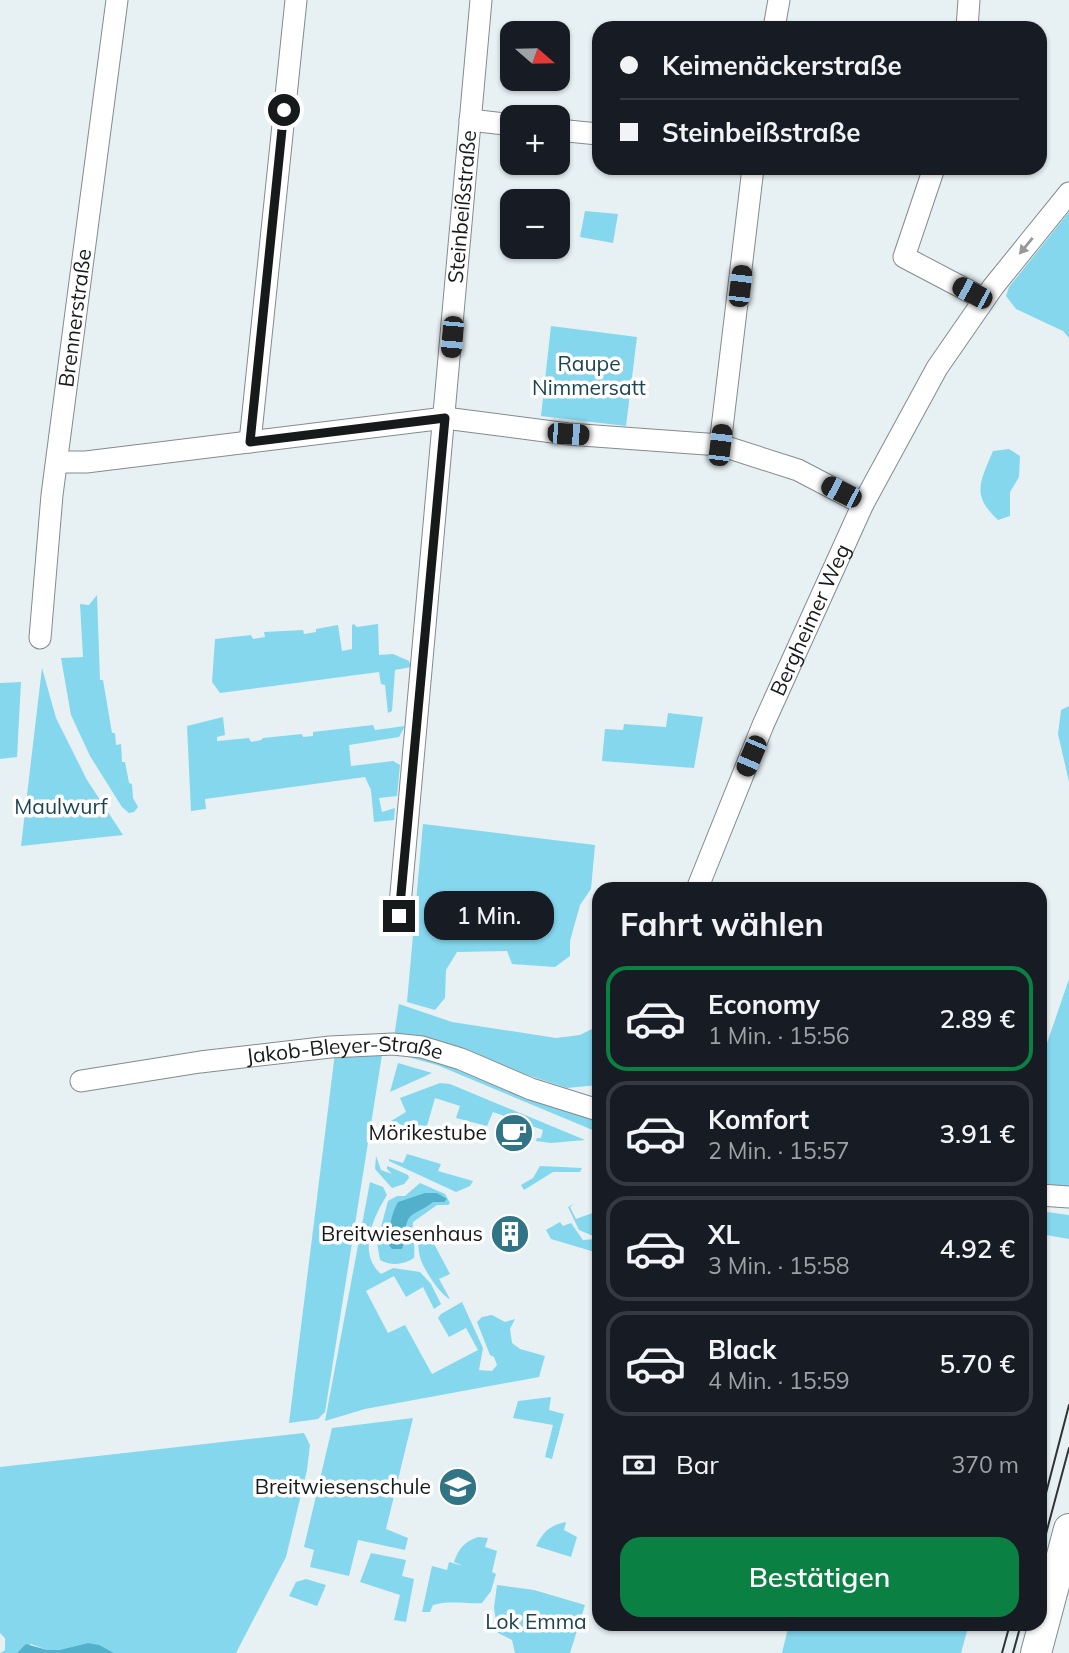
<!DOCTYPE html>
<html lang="de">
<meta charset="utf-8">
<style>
:root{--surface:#171b24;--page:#20242c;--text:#f1f3f6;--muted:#9ea1a6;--line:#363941;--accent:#0b8043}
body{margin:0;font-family:Mulish,sans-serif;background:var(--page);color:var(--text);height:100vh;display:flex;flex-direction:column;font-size:26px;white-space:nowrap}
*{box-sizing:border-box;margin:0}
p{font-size:23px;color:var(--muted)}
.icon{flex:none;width:38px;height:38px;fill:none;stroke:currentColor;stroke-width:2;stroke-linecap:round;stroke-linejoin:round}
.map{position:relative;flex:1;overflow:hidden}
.panel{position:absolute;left:592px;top:882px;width:455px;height:749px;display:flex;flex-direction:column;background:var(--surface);border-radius:21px;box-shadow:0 2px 5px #0004}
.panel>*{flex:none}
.top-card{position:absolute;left:592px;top:21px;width:455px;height:154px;border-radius:21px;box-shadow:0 2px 5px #0004;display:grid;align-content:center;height:154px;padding:0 28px;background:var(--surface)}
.needle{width:46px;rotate:110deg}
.fabs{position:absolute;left:500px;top:21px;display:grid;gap:14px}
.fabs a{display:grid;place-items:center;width:70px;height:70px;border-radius:14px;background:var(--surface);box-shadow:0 2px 5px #0004;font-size:35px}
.end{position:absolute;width:32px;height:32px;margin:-16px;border:9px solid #171a1b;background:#fff;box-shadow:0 0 0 4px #fff}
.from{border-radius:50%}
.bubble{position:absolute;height:49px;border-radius:21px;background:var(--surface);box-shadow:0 2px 5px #0004;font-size:23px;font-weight:600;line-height:49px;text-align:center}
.car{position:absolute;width:21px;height:42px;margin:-21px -10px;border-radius:9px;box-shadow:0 0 5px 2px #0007;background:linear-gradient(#222 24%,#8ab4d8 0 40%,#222 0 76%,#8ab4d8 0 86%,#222 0)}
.top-card b{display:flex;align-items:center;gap:24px;height:66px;font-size:26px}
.top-card b+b{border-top:2px solid var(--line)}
.top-card i{width:18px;height:18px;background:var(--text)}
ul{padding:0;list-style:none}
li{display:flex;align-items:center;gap:21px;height:105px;margin:0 14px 10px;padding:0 14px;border:4px solid var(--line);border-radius:21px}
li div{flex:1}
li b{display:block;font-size:26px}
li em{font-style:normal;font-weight:600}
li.on{border-color:var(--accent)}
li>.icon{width:63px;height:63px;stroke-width:1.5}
h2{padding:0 28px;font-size:32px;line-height:84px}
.pay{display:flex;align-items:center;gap:18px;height:77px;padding:0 28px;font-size:26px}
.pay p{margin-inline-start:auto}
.button{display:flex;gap:14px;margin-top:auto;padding:14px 28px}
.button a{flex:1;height:80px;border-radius:21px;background:var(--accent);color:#fff;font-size:28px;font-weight:600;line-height:80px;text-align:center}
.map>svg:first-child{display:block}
</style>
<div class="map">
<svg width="1069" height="1653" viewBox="0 0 1069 1653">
<rect width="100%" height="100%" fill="#e7f0f3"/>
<g fill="#85d7ee">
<polygon points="585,211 618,214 613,243 580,237"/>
<polygon points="1069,212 1069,338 1063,331 1016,309 1006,296 1009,287"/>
<polygon points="551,326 637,337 626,426 541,416"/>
<path d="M 1009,449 L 1020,456 L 1019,477 L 1010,492 L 1010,516 L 998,520 C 971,495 980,482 993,451 Z"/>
<polygon points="97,595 100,680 103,680 112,733 115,733 116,745 121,744 122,762 125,762 129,783 132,784 133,798 138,807 134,812 129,813 122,807 90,756 71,715 61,658 83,657 80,604 89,605"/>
<polygon points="354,624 357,627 378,624 379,655 393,654 409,661 411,667 395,670 392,711 388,713 385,685 381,684 379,672 220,693 212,682 215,639 251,635 253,639 265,637 264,632 303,630 304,634 316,632 316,629 338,625 342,651 352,649 352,625"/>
<polygon points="42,668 56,718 87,780 123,835 21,846"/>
<polygon points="21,682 17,757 0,759 0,683"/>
<polygon points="1069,706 1069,782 1058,734 1061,710"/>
<polygon points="668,713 703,717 694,768 602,761 605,729 623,730 624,724 666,727"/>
<polygon points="223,717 225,735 217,737 217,741 249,738 251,742 261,740 263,738 302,734 303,737 313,736 313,732 373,725 375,730 405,726 399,737 349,745 351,766 393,761 400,765 397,796 379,798 382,812 395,808 394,820 374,822 371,790 365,777 205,799 206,809 191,811 187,726"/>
<polygon points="423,824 595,845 591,889 580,905 570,941 570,956 555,967 512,964 507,951 457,952 446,970 445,998 435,1010 407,1002"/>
<polygon points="1069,979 1069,1189 1040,1187 1040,1086 1044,1052"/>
<polygon points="399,1004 452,1022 556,1038 580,1035 598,1026 598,1085 567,1088 457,1052 393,1044"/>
<polygon points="335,1053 382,1055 325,1412 318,1419 289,1423"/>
<polygon points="408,1054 427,1055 598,1121 595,1131 437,1065 408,1057"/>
<polygon points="398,1063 432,1073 390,1092"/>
<polygon points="440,1083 450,1084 585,1140 551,1143 536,1141 537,1138 541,1138 543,1130 493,1112 487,1126 456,1118 460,1106 435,1098 425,1133 391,1121 406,1112 400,1098"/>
<polygon points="407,1154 441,1164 438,1171 473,1181 470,1186 456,1192 389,1161 389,1159 403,1163"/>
<polygon points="376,1156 381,1170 392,1174 387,1169 387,1166 390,1167 408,1175 409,1178 404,1184 392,1188 375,1169"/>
<polygon points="540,1166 582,1168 580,1172 553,1172 524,1190 521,1185 533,1178"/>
<path d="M 370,1182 L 383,1187 L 387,1195 C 373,1217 357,1253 381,1274 L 393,1268 L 420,1272 L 431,1284 L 441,1304 L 434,1309 L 423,1287 L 406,1297 L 394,1276 L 366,1291 L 388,1333 L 405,1325 L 432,1374 L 478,1350 L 466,1328 L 449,1337 L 438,1318 L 441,1314 L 462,1302 L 483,1348 L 479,1370 L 492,1371 L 497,1365 L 494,1357 L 490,1355 L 477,1322 L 482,1317 L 492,1315 L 505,1322 L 515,1319 L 510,1329 L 512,1343 L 520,1349 L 545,1356 L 539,1377 L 365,1409 L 325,1421 Z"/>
<path d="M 420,1183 L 445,1194 L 450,1203 L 448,1205 L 437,1205 L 413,1222 C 411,1234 416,1246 414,1258 C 403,1265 391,1266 380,1260 L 377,1242 L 388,1201 L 397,1196 L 405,1196 Z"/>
<polygon points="574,1204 570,1207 576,1219 598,1211 598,1238 579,1230 568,1207"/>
<polygon points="1040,1211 1069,1215 1069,1239 1040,1234"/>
<polygon points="560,1222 563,1226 571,1223 583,1240 596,1239 598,1253 551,1239 546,1230"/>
<path d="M 418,1233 L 423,1245 L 433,1242 L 450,1274 L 439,1279 L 450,1299 C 441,1296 422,1267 420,1257 C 418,1249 419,1243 415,1234 Z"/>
<polygon points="551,1397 549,1410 564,1414 552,1459 545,1457 553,1425 513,1418 518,1401"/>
<polygon points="413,1418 386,1529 408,1538 405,1550 358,1540 349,1576 310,1567 314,1550 304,1547 332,1428"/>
<polygon points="304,1433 310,1445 307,1470 286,1557 236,1653 114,1653 88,1643 59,1650 47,1650 31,1644 17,1653 0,1653 5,1650 5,1638 0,1633 0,1467"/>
<path d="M 566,1522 L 564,1530 L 577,1537 L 571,1557 L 536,1546 C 543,1532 550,1525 566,1522 Z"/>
<path d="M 478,1537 L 488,1538 L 485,1547 L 497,1551 L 492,1572 L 496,1574 L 491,1591 L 482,1603 C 466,1604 449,1600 433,1605 L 430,1612 L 422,1612 L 432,1566 L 447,1570 L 449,1562 L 463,1566 L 454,1562 C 459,1548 464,1542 478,1537 Z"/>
<polygon points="371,1553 406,1560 402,1576 414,1579 406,1622 394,1620 400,1595 360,1582"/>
<polygon points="306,1579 326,1585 317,1606 289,1596 296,1582"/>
<polygon points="497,1585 534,1590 585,1605 570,1653 515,1653 512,1640 498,1633 494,1608"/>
<polygon points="789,1624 969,1624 961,1653 782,1653"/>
</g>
<g fill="#52b0ca">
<path d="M 425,1193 L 437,1193 L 447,1199 L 444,1202 L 433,1202 C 426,1208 419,1210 412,1215 C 403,1221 406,1240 402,1249 L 392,1249 L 388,1244 C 389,1229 391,1214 398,1202 Z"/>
<polygon points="88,1643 99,1645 114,1653 17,1653 26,1644 47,1650 59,1650"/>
</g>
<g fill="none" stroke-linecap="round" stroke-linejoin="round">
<g stroke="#838b8e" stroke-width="23">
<g id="minor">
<polyline points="774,28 779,0"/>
<polyline points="967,28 969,0"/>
<polyline points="470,120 513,125"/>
<polyline points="558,130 598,134"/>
<polyline points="934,168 904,257 984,299"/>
<polyline points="250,442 296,0"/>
<polyline points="720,445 753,168"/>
<polyline points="57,462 86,462 445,418 568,434 720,445 798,470 863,504"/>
<path id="s1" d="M 40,638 L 52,495 L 117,0"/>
<path id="s2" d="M 697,889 L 763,725 L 863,504 L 937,368 L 993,287 L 1069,193"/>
<path id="s3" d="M 399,916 L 481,0"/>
<path id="s4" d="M 81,1081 L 200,1062 L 330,1047 L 393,1044 L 422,1047 L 461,1059 L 531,1089 L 598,1110"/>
<polyline points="1040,1195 1069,1197"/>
</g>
</g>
<g stroke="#838b8e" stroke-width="32">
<polyline id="secondary" points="1036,1653 1069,1529"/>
</g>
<use href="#minor" stroke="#fff" stroke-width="21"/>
<use href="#secondary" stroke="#fff" stroke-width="30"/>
<g stroke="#2f3334" stroke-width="2">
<polyline points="1040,1516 1069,1405"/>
<polyline points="1040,1556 1069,1448"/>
<polyline points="1002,1653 1010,1624"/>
<polyline points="1013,1653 1021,1624"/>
</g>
</g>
<defs><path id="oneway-solid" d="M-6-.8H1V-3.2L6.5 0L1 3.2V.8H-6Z" transform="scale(1.75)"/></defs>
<use fill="#979898" href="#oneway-solid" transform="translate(1026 246) rotate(129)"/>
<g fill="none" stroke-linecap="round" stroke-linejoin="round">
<polyline stroke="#171a1b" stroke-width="9" points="284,110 250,442 445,418 399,916"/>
</g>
<defs>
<g id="cafe-disc" transform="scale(2.0125)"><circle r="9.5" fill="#317485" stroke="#fff"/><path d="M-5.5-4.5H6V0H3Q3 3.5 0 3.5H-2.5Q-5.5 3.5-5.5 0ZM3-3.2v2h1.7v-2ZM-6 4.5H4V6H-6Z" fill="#fff"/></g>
<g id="building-disc" transform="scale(2.0125)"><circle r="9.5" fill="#317485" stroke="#fff"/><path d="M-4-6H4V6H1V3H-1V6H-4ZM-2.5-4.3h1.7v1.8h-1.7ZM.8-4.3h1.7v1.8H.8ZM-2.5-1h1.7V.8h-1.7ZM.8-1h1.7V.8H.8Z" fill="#fff"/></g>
<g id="school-disc" transform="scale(2.0125)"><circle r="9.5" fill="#317485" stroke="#fff"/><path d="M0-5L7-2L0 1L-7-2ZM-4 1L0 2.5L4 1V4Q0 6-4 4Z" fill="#fff"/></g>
</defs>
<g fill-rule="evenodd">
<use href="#cafe-disc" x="514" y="1133"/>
<use href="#building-disc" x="510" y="1234"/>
<use href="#school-disc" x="458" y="1487"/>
</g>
<g text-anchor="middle" stroke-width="7" stroke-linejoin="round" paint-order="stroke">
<g font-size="21" fill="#171a1b" stroke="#fff">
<text dy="7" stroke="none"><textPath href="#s3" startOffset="712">Steinbeißstraße</textPath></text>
<text dy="7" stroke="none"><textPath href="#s1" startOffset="322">Brennerstraße</textPath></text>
<text dy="7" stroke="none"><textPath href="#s2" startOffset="292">Bergheimer Weg</textPath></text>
<text dy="7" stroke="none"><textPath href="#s4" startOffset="266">Jakob-Bleyer-Straße</textPath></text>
</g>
<g font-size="21" fill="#1b4551" stroke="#fff">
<text x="589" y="371">Raupe<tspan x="589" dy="24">Nimmersatt</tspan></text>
<text x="61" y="814">Maulwurf</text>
<text x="536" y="1629">Lok Emma</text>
</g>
<g font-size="21" fill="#171a1b" stroke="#fff" text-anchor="end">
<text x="487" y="1140">Mörikestube</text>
<text x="483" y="1241">Breitwiesenhaus</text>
<text x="431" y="1494">Breitwiesenschule</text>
</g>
</g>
</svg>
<div class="fabs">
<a><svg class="needle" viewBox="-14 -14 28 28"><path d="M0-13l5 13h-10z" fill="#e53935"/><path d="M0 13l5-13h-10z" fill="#9ea1a6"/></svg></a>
<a>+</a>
<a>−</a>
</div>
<i class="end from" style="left:284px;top:110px"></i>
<i class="end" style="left:399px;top:916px"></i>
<div class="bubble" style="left:424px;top:891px;width:130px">1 Min.</div>
<i class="car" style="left:740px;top:286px;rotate:7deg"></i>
<i class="car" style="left:972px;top:293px;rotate:298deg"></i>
<i class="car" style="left:452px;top:337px;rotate:185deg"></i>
<i class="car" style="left:568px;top:434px;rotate:94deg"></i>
<i class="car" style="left:720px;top:445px;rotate:7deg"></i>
<i class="car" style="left:841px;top:492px;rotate:297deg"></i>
<i class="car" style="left:751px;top:756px;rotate:203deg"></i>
<div class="top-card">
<b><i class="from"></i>Keimenäckerstraße</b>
<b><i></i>Steinbeißstraße</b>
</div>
<section class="panel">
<h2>Fahrt wählen</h2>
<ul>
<li class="on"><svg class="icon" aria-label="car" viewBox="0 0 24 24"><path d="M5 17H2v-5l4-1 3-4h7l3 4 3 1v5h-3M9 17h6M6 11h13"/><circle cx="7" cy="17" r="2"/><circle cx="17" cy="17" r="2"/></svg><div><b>Economy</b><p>1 Min. · 15:56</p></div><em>2.89 €</em></li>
<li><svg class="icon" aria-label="car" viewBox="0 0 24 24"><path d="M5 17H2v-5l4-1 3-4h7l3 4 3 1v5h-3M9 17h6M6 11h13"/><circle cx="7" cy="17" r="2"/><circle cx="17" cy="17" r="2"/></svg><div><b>Komfort</b><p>2 Min. · 15:57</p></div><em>3.91 €</em></li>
<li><svg class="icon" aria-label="car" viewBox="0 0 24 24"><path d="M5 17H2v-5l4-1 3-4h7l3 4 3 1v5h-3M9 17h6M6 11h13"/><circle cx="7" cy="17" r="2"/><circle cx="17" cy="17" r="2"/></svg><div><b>XL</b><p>3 Min. · 15:58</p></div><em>4.92 €</em></li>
<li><svg class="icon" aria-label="car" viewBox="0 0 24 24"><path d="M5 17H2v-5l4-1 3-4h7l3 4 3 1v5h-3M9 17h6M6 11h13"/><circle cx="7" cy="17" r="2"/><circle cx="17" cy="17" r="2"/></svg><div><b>Black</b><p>4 Min. · 15:59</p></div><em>5.70 €</em></li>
</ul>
<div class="pay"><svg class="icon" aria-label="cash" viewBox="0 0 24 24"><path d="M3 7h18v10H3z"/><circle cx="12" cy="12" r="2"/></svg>Bar<p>370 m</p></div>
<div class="button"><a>Bestätigen</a></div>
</section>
</div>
